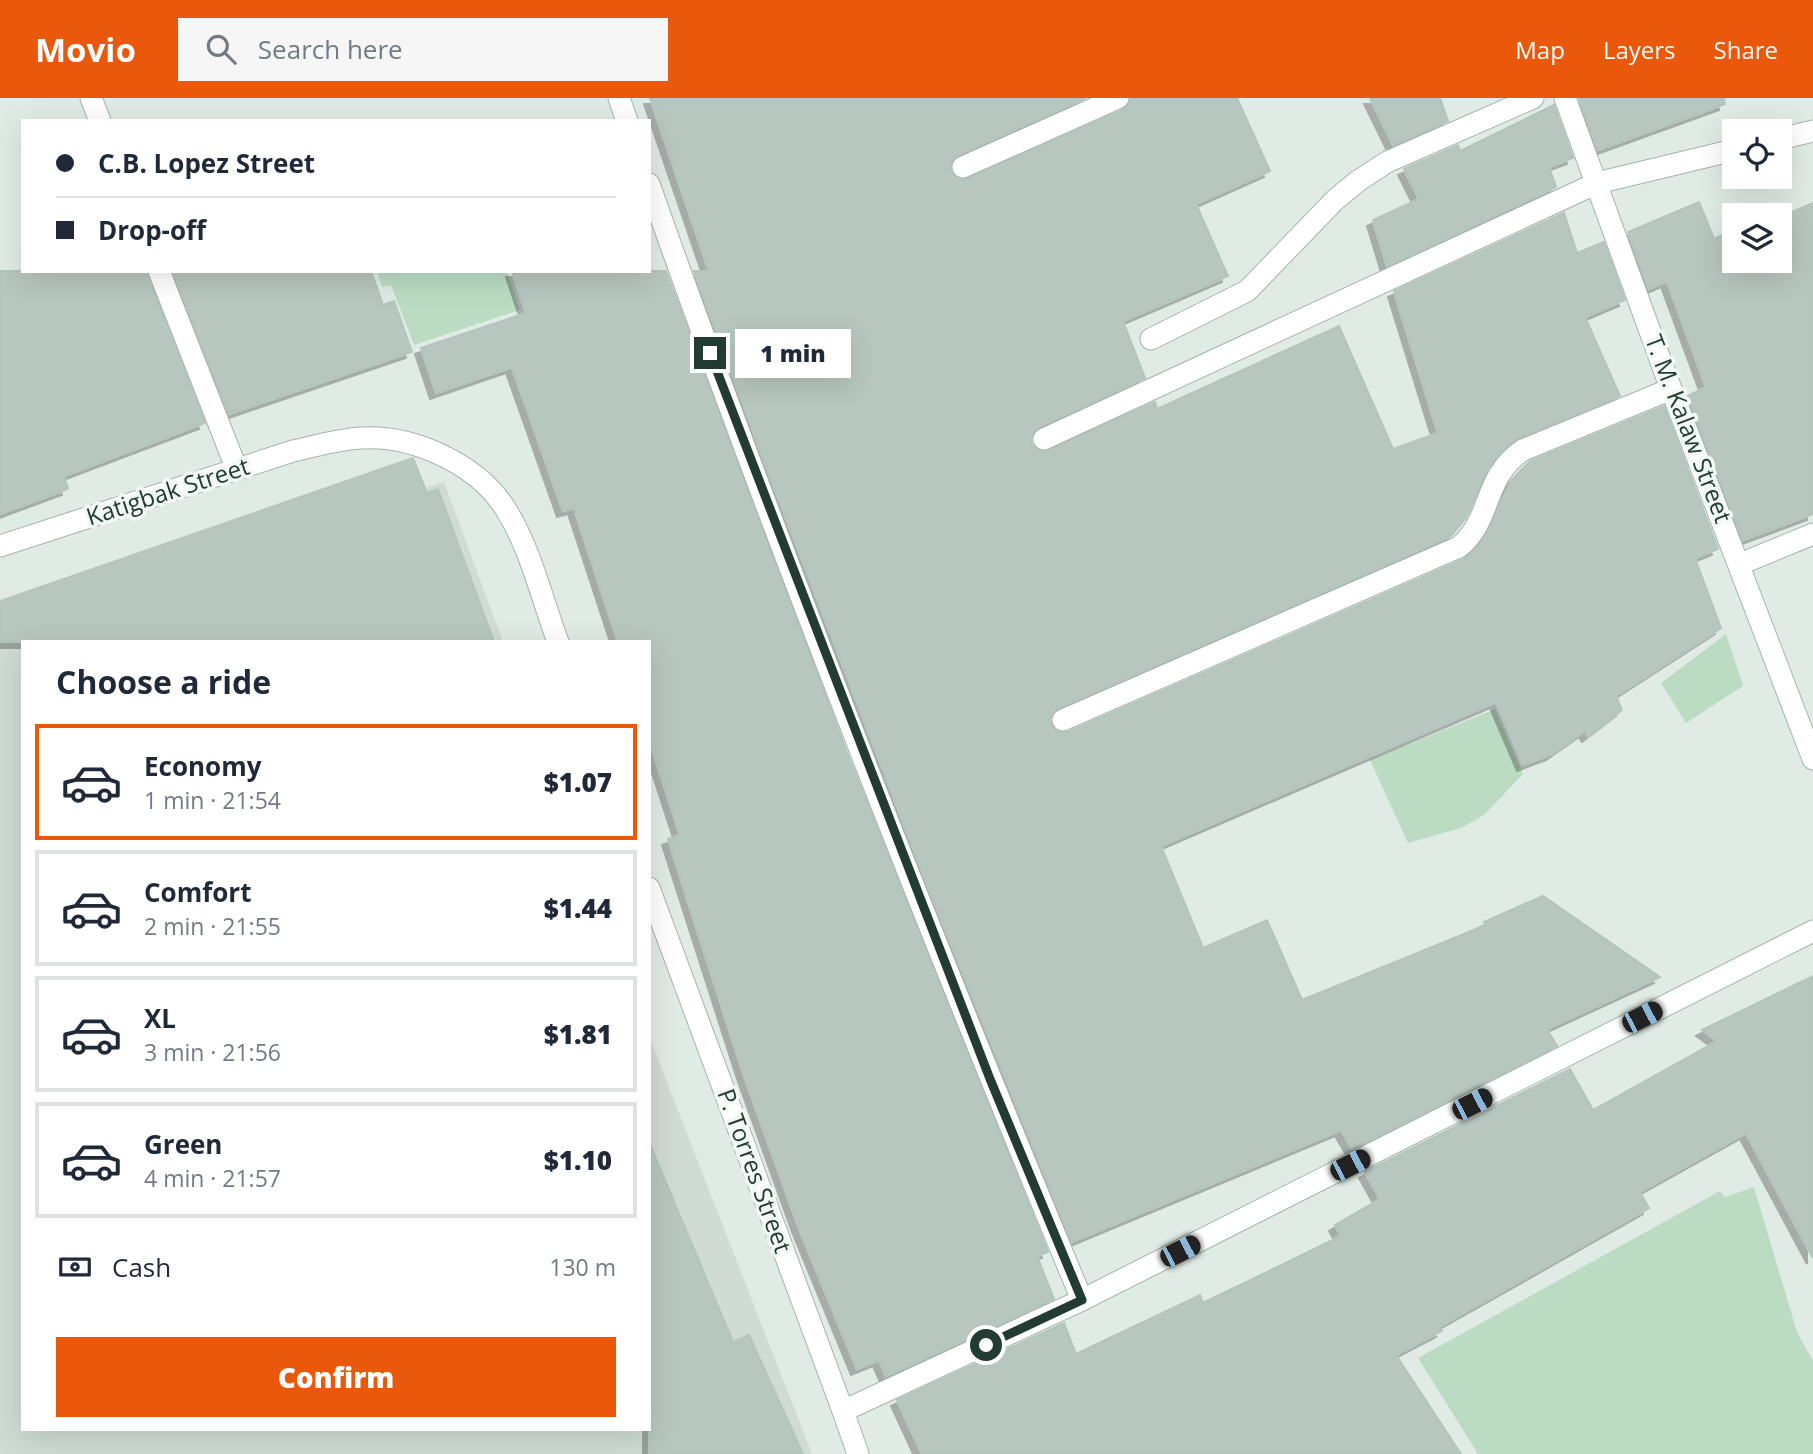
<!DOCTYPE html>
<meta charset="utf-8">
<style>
:root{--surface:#fff;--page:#f6f6f7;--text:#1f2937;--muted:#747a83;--line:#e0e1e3;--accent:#ea580c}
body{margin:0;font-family:"Open Sans",sans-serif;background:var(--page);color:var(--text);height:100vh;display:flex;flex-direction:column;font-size:26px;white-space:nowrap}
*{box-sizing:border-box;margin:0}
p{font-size:23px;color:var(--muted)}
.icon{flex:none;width:38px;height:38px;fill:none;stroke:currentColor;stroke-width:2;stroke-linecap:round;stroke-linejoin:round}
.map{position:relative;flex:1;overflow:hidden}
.panel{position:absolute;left:21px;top:542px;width:630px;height:791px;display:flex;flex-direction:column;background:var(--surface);border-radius:0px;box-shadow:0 7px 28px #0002}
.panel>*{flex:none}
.top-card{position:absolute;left:21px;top:21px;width:630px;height:154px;border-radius:0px;box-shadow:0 7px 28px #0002;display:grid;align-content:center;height:154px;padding:0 35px;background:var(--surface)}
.fabs{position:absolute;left:1722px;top:21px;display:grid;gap:14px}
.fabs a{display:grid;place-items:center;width:70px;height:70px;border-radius:0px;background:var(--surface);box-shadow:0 7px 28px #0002;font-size:35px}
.end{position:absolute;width:32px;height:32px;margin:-16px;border:9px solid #223c33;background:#fff;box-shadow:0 0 0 4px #fff}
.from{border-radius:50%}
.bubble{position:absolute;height:49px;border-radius:0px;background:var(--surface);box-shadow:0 7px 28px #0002;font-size:23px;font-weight:800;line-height:49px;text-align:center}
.car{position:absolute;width:21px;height:42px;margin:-21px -10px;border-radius:9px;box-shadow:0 0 5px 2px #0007;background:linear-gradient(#222 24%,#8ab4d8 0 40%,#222 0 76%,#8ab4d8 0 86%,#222 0)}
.top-card b{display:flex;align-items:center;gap:24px;height:66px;font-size:26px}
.top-card b+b{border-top:2px solid var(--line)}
.top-card i{width:18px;height:18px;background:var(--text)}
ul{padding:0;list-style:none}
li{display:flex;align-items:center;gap:21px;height:116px;margin:0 14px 10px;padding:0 21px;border:4px solid var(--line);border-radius:0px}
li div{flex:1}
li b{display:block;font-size:26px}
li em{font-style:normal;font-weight:800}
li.current{border-color:var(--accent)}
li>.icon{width:63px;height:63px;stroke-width:1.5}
h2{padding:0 35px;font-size:32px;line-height:84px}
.pay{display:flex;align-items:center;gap:18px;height:77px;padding:0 35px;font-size:26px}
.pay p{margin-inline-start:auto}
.cta{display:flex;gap:14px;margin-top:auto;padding:14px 35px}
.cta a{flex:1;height:80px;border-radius:0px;background:var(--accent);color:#fff;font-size:28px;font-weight:800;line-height:80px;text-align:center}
header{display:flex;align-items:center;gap:42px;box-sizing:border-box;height:98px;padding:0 35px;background:var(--accent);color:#fff}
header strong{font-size:33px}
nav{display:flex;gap:38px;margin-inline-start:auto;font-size:24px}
.search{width:490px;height:63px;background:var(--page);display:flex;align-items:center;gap:18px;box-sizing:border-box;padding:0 24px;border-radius:0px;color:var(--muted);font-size:26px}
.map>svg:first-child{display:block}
</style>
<header>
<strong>Movio</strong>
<div class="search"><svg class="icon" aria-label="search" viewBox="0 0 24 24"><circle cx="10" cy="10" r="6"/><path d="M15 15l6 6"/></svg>Search here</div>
<nav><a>Map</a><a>Layers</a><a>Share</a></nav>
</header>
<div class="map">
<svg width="1813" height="1356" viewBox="0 0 1813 1356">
<defs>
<filter id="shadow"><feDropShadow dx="-6" dy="6" stdDeviation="0" flood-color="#0004"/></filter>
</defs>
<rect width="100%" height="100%" fill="#e1ebe6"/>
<polygon fill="#d0dbd5" points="444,384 503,544 23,544 23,1332 649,1332 649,938 812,1356 0,1356 0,535"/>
<g fill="#bbdcc2">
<polygon points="377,173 507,173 520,212 414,247 391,187 382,189"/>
<polygon points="1726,536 1743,588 1686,625 1661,585"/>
<polygon points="1495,611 1523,676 1484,717 1461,730 1408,745 1370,662"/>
<polygon points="1754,1089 1797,1234 1813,1263 1813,1356 1478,1356 1418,1260 1720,1093 1725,1099"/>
</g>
<g fill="#b7c6bf" stroke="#b4c5bd" stroke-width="2" filter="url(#shadow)">
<polygon points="650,0 1086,0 957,57 952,62 951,74 962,82 1123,12 1131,0 1237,0 1270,73 1196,106 1228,178 1123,223 1145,280 1038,329 1031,340 1032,347 1042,354 1155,304 1157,311 1339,228 1393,351 1438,335 1394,193 1564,115 1577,155 1604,144 1625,202 1585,219 1620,298 1515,342 1489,369 1466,420 1451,438 1058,610 1050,621 1056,633 1068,634 1464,461 1481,445 1512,382 1530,363 1664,308 1718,451 1695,460 1721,530 1616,598 1622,612 1588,638 1585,633 1552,656 1523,667 1496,604 1161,748 1203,850 1267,822 1302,902 1486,827 1484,824 1543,798 1660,879 1547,931 1557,948 1352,1051 1341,1032 1072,1144 925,781 764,363 694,173 709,173"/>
<polygon points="1370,0 1440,0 1448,23 1393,47"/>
<polygon points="1579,0 1724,0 1725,6 1598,52"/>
<polygon points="1554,7 1573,60 1549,69 1556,89 1387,168 1373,122 1419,101 1404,71 1458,47 1460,53"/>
<polygon points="1699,104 1714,141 1734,131 1734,163 1780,163 1780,119 1813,105 1813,416 1743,442 1688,298 1706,289 1667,183 1649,191 1628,134"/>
<polygon points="0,173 146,173 205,325 64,378 68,391 0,416"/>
<polygon points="173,173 371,173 383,207 394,203 412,254 229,316"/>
<polygon points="512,173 666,173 846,652 1048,1154 1037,1158 1054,1201 886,1278 879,1262 857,1271 798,1128 743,975 668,741 680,737 649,641 649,544 618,544 574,410 563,413 512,269 436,295 421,250 526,215"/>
<polygon points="413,360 427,395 438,391 494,544 0,544 0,503"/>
<polygon points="1813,878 1813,1160 1746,1035 1640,1094 1649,1110 1439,1229 1442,1233 1396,1257 1461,1356 922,1356 897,1302 1064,1225 1076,1256 1200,1197 1203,1205 1341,1138 1335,1127 1380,1101 1365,1074 1570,971 1593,1012 1717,943 1702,932"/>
<polygon points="649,1044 733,1244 749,1237 803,1356 649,1356"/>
</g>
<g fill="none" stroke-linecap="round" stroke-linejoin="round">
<g stroke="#a4b3ad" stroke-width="23">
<g id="lane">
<polyline points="1780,41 1813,33"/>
<polyline points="1597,85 1734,52"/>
<polyline points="1151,241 1247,193 1336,101 1358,83 1387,64 1533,0"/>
<polyline points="1740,466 1813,436"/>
</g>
</g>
<g stroke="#a4b3ad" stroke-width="23">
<g id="street">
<polyline points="91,0 100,23"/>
<polyline points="619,0 627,23"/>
<polyline points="963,69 1118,0"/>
<path d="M 649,86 C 782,462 929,834 1082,1202"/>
<polyline points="159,173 237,372"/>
<polyline points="1044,341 1597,85"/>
<path d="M 0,448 L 293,353 C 316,348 338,341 362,340 C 413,337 477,366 505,410 C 530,449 542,501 558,544"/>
<path d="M 1063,622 L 1459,449 C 1493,421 1482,380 1523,352 L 1671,291"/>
<polyline points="649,790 843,1313"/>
</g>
</g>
<g stroke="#a0b7ad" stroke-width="23">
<g id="secondary">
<polyline points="1565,0 1671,291 1813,661"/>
<polyline points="858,1356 843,1313 1082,1202 1813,833"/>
</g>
</g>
<use href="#lane" stroke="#fff" stroke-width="21"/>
<use href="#street" stroke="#fff" stroke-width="21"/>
<use href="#secondary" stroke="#fff" stroke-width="21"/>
</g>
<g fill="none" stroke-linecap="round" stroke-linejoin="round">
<polyline stroke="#223c33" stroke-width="9" points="710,255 990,981 1082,1202 986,1247"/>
</g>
<g text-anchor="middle" stroke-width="7" stroke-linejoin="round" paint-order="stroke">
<g font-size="24" fill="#223c33" stroke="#f2f8f4">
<text transform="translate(1688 331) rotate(69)" y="8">T. M. Kalaw Street</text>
<text transform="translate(168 394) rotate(-18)" y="8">Katigbak Street</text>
<text transform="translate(754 1073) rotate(70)" y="8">P. Torres Street</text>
</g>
</g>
</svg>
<div class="fabs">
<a><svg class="icon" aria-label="locate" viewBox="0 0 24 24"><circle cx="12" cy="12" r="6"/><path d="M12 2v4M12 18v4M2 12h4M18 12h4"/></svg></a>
<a><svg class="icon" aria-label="layers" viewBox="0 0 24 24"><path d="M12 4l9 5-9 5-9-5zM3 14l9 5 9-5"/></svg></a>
</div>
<i class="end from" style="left:986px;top:1247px"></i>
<i class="end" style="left:710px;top:255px"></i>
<div class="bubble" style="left:735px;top:231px;width:116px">1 min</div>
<i class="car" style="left:1642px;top:919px;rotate:63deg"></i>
<i class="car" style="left:1472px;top:1006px;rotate:63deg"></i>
<i class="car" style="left:1350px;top:1067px;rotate:63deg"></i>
<i class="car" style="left:1180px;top:1153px;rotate:63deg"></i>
<div class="top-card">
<b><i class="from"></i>C.B. Lopez Street</b>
<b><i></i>Drop-off</b>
</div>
<section class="panel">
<h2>Choose a ride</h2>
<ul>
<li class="current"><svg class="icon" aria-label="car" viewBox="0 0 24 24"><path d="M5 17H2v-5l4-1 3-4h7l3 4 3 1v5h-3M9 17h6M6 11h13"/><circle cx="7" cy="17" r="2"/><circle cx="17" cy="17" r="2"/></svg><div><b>Economy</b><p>1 min · 21:54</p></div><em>$1.07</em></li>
<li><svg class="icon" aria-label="car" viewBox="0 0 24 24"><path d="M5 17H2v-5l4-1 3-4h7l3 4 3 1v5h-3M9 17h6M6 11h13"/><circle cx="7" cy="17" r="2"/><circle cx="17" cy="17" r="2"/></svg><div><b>Comfort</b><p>2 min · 21:55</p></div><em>$1.44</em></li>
<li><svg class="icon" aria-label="car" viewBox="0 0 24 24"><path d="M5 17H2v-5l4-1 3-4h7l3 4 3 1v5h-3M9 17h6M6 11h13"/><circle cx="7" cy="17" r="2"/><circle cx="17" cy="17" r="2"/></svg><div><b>XL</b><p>3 min · 21:56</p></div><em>$1.81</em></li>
<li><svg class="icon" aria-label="car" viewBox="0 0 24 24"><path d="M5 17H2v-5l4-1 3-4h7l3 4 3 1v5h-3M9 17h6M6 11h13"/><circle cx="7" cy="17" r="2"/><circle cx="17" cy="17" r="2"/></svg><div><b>Green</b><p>4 min · 21:57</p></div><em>$1.10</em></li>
</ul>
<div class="pay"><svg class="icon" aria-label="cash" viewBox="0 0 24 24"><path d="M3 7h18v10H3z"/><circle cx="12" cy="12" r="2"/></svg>Cash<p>130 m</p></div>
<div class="cta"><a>Confirm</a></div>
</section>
</div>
